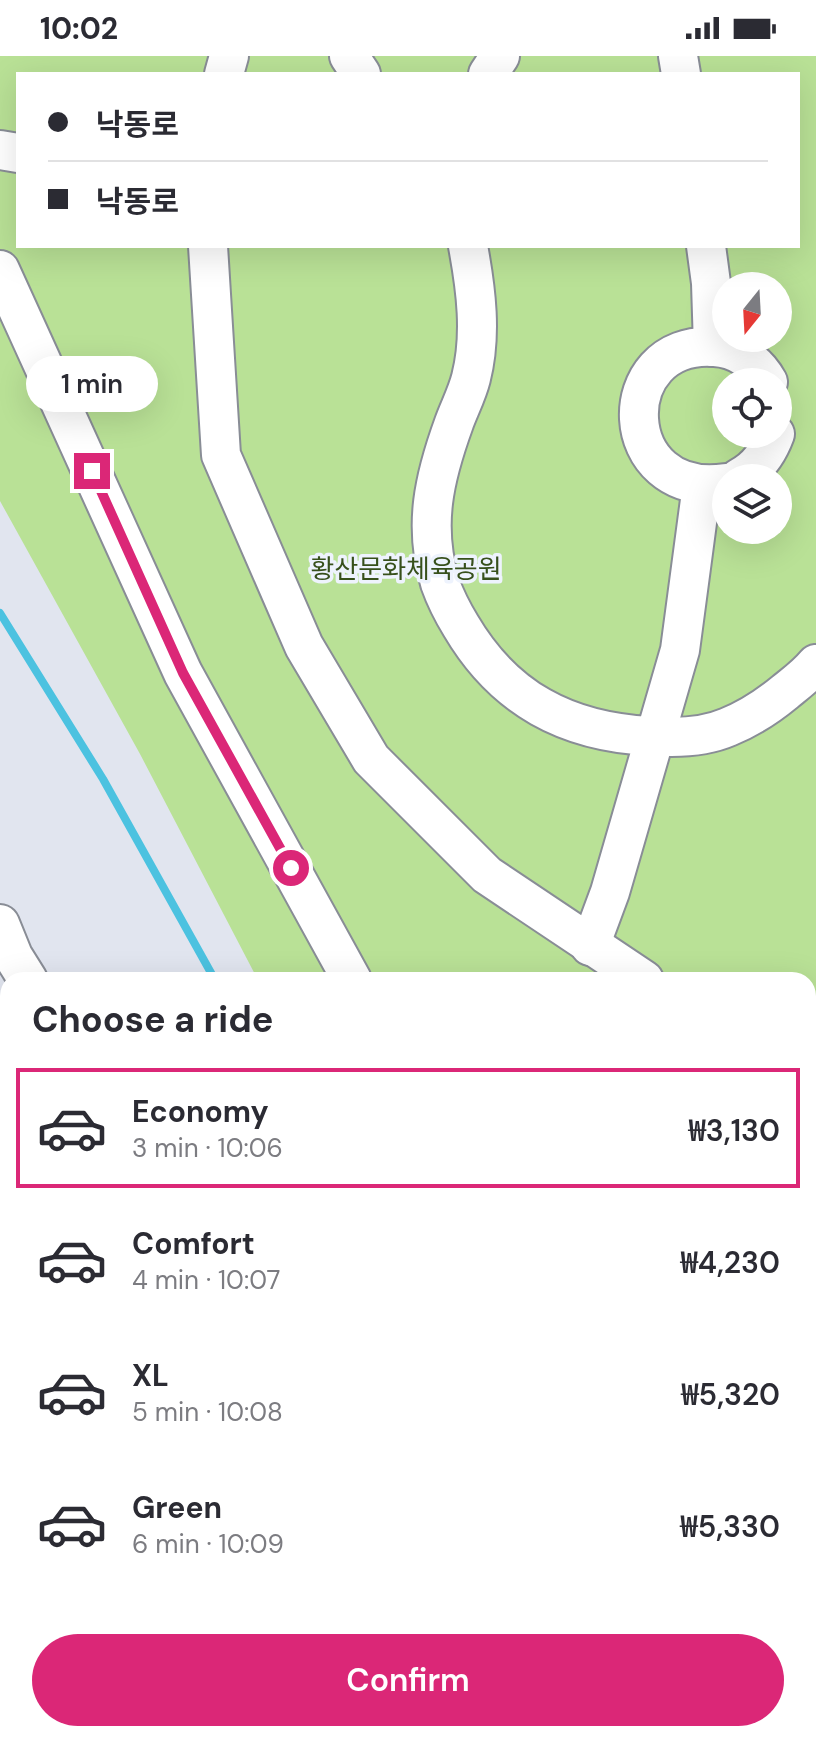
<!DOCTYPE html>
<meta charset="utf-8">
<style>
:root{--surface:#fff;--page:#f2f2f3;--text:#2b2b33;--muted:#7c7c81;--line:#e1e1e2;--accent:#db2777}
body{margin:0;font-family:"DM Sans","Noto Sans KR",sans-serif;background:var(--page);color:var(--text);height:100vh;display:flex;flex-direction:column;font-size:30px;white-space:nowrap}
*{box-sizing:border-box;margin:0}
p{font-size:26px;color:var(--muted)}
.icon{flex:none;width:44px;height:44px;fill:none;stroke:currentColor;stroke-width:2;stroke-linecap:round;stroke-linejoin:round}
.map{position:relative;flex:1;overflow:hidden}
.sheet{position:absolute;left:0px;top:916px;width:816px;height:770px;display:flex;flex-direction:column;background:var(--surface);border-radius:24px 24px 0 0;box-shadow:0 8px 32px #0002}
.sheet>*{flex:none}
.guide{position:absolute;left:16px;top:16px;width:784px;height:176px;border-radius:0px;box-shadow:0 8px 32px #0002;display:grid;align-content:center;height:176px;padding:0 32px;background:var(--surface)}
.needle{width:52px;rotate:198deg}
.fabs{position:absolute;left:712px;top:216px;display:grid;gap:16px}
.fabs a{display:grid;place-items:center;width:80px;height:80px;border-radius:50%;background:var(--surface);box-shadow:0 8px 32px #0002;font-size:40px}
.end{position:absolute;width:36px;height:36px;margin:-18px;border:10px solid #db2777;background:#fff;box-shadow:0 0 0 4px #fff}
.from{border-radius:50%}
.bubble{position:absolute;height:56px;border-radius:28px;background:var(--surface);box-shadow:0 8px 32px #0002;font-size:26px;font-weight:600;line-height:56px;text-align:center}
.guide b{display:flex;align-items:center;gap:28px;height:76px;font-size:30px}
.guide b+b{border-top:2px solid var(--line)}
.guide i{width:20px;height:20px;background:var(--text)}
ul{padding:0;list-style:none}
li{display:flex;align-items:center;gap:24px;height:120px;margin:0 16px 12px;padding:0 16px;border:4px solid transparent;border-radius:0px}
li div{flex:1}
li b{display:block;font-size:30px}
li em{font-style:normal;font-weight:600}
li.current{border-color:var(--accent)}
li>.icon{width:72px;height:72px;stroke-width:1.5}
h2{padding:0 32px;font-size:36px;line-height:96px}
.action{display:flex;gap:16px;margin-top:auto;padding:16px 32px}
.action a{flex:1;height:92px;border-radius:48px;background:var(--accent);color:#fff;font-size:32px;font-weight:600;line-height:92px;text-align:center}
.status{display:flex;justify-content:space-between;align-items:center;height:56px;padding:0 40px;background:var(--surface);direction:ltr}
.status svg{height:22px;fill:currentColor}
.map>svg:first-child{display:block}
</style>
<div class="status"><b>10:02</b><svg viewBox="0 0 49 12"><path d="M0 12V9h3v3zM5 12V6h3v6zM10 12V3h3v9zM15 12V0h3v12zM26 1h20v11H26zM47 4h2v5h-2z"/></svg></div>
<div class="map">
<svg width="816" height="1685" viewBox="0 0 816 1685">
<rect width="100%" height="100%" fill="#e1e5ef"/>
<path fill="#b9e196" fill-rule="evenodd" d="M 0,0 L 816,0 L 816,1685 L 724,1685 L 719,1678 L 808,1678 L 808,924 L 258,924 L 140,698 L 0,445 ZM 18,18 L 798,18 L 798,190 L 18,190 ZM 726,230 L 778,230 L 778,282 L 726,282 ZM 726,326 L 778,326 L 778,378 L 726,378 ZM 726,422 L 778,422 L 778,474 L 726,474 Z"/>
<g fill="none" stroke-linecap="round" stroke-linejoin="round">
<g stroke="#4cc2e0" stroke-width="8">
<polyline points="0,557 103,723 215,924"/>
<polyline points="756,1678 761,1685"/>
</g>
<g stroke="#898d96" stroke-width="42">
<g id="minor">
<polyline points="349,0 361,18"/>
<polyline points="678,0 681,18"/>
<polyline points="224,18 229,0"/>
<polyline points="488,18 500,0"/>
<polyline points="0,94 18,97"/>
<polyline points="208,190 221,399 304,590 371,703 487,819 644,924"/>
<path d="M 468,190 C 476,233 482,279 471,322 C 467,338 459,353 454,367 C 434,422 423,469 440,527 C 445,541 453,557 461,570 C 504,643 567,676 650,680 C 674,682 705,681 728,671 C 748,663 768,650 785,636 C 796,627 807,619 816,608"/>
<polyline points="706,190 711,227 713,291"/>
<polyline points="0,214 183,617 352,924"/>
<path d="M 739,422 C 758,412 768,397 775,378"/>
<path d="M 726,427 C 614,444 610,284 714,291 C 737,292 757,306 768,326"/>
<polyline points="0,868 13,900 28,924"/>
<polyline points="590,890 610,836 680,594 702,429"/>
<polyline points="808,998 816,1001"/>
<polyline points="808,1675 815,1685"/>
<polyline points="504,1678 509,1685"/>
</g>
</g>
<g stroke="#898d96" stroke-width="48">
<g id="major">
<polyline points="0,1285 8,1300"/>
<polyline points="245,1678 250,1685"/>
</g>
</g>
<use href="#minor" stroke="#fff" stroke-width="38"/>
<use href="#major" stroke="#fff" stroke-width="44"/>
<g stroke="#6a6d73" stroke-width="6">
<polyline points="0,968 8,985"/>
<polyline points="0,1006 8,1024"/>
<polyline points="0,1130 8,1147"/>
<polyline points="0,1171 8,1188"/>
<polyline points="302,1678 308,1685"/>
<polyline points="395,1678 399,1685"/>
<polyline points="416,1678 421,1685"/>
<polyline points="484,1678 494,1685"/>
</g>
</g>
<g fill="none" stroke-linecap="round" stroke-linejoin="round">
<polyline stroke="#db2777" stroke-width="10" points="92,415 183,617 291,812"/>
</g>
<g text-anchor="middle" stroke-width="7" stroke-linejoin="round" paint-order="stroke">
<g font-size="26" fill="#37501b" stroke="#eef3fd">
<text x="406" y="522">황산문화체육공원</text>
</g>
</g>
</svg>
<div class="fabs">
<a><svg class="needle" viewBox="-14 -14 28 28"><path d="M0-13l5 13h-10z" fill="#e53935"/><path d="M0 13l5-13h-10z" fill="#7c7c81"/></svg></a>
<a><svg class="icon" aria-label="locate" viewBox="0 0 24 24"><circle cx="12" cy="12" r="6"/><path d="M12 2v4M12 18v4M2 12h4M18 12h4"/></svg></a>
<a><svg class="icon" aria-label="layers" viewBox="0 0 24 24"><path d="M12 4l9 5-9 5-9-5zM3 14l9 5 9-5"/></svg></a>
</div>
<i class="end from" style="left:291px;top:812px"></i>
<i class="end" style="left:92px;top:415px"></i>
<div class="bubble" style="left:26px;top:300px;width:132px">1 min</div>
<div class="guide">
<b><i class="from"></i>낙동로</b>
<b><i></i>낙동로</b>
</div>
<section class="sheet">
<h2>Choose a ride</h2>
<ul>
<li class="current"><svg class="icon" aria-label="car" viewBox="0 0 24 24"><path d="M5 17H2v-5l4-1 3-4h7l3 4 3 1v5h-3M9 17h6M6 11h13"/><circle cx="7" cy="17" r="2"/><circle cx="17" cy="17" r="2"/></svg><div><b>Economy</b><p>3 min · 10:06</p></div><em>₩3,130</em></li>
<li><svg class="icon" aria-label="car" viewBox="0 0 24 24"><path d="M5 17H2v-5l4-1 3-4h7l3 4 3 1v5h-3M9 17h6M6 11h13"/><circle cx="7" cy="17" r="2"/><circle cx="17" cy="17" r="2"/></svg><div><b>Comfort</b><p>4 min · 10:07</p></div><em>₩4,230</em></li>
<li><svg class="icon" aria-label="car" viewBox="0 0 24 24"><path d="M5 17H2v-5l4-1 3-4h7l3 4 3 1v5h-3M9 17h6M6 11h13"/><circle cx="7" cy="17" r="2"/><circle cx="17" cy="17" r="2"/></svg><div><b>XL</b><p>5 min · 10:08</p></div><em>₩5,320</em></li>
<li><svg class="icon" aria-label="car" viewBox="0 0 24 24"><path d="M5 17H2v-5l4-1 3-4h7l3 4 3 1v5h-3M9 17h6M6 11h13"/><circle cx="7" cy="17" r="2"/><circle cx="17" cy="17" r="2"/></svg><div><b>Green</b><p>6 min · 10:09</p></div><em>₩5,330</em></li>
</ul>
<div class="action"><a>Confirm</a></div>
</section>
</div>
